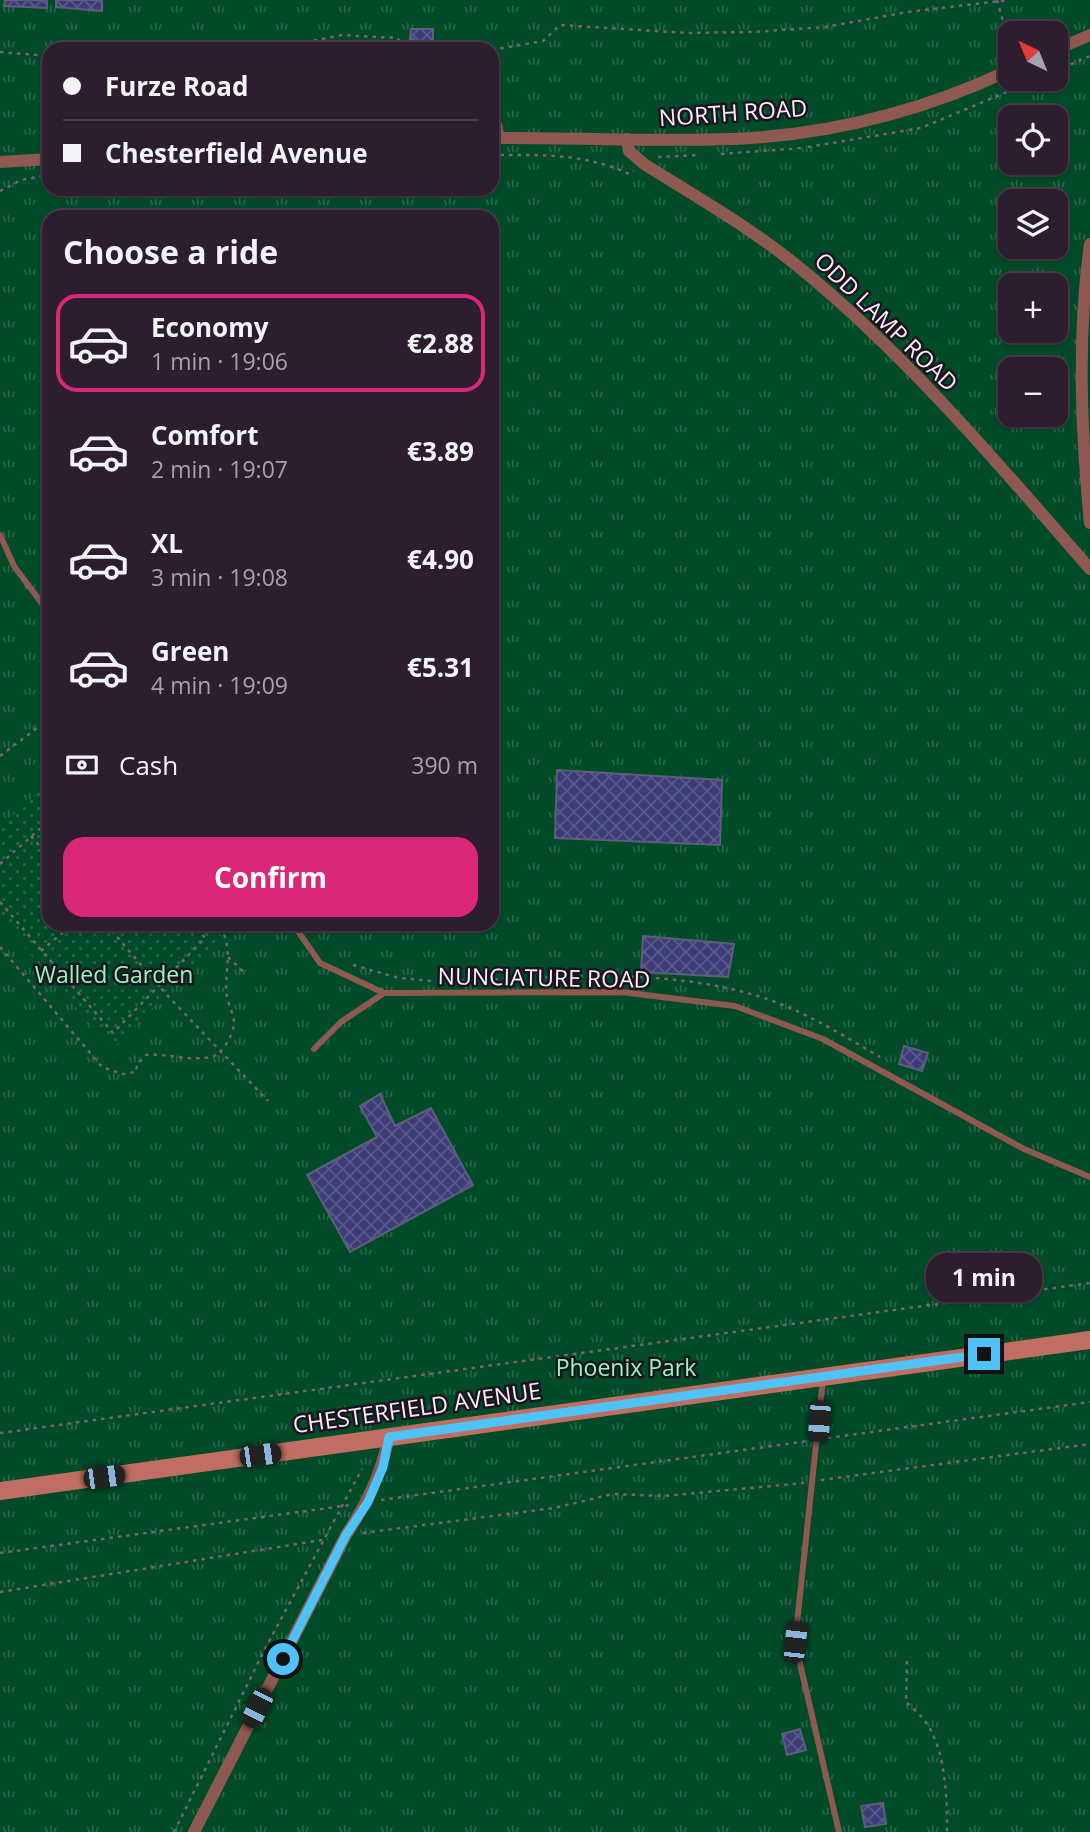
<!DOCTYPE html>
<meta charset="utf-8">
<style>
:root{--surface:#2c1e2e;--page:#382b3a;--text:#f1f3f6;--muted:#a6a2aa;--line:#483c4a;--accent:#db2777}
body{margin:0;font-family:"Open Sans",sans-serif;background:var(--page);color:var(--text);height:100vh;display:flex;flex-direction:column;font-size:26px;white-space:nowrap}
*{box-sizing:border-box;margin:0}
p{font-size:23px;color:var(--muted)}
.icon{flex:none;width:38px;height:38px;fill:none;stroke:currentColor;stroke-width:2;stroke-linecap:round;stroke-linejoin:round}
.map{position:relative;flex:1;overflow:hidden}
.panel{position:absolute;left:42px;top:210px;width:457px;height:721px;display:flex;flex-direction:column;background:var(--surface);border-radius:21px;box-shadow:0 2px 5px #0004,0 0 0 2px var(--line)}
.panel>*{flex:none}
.hud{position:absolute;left:42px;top:42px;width:457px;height:154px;border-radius:21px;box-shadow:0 2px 5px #0004,0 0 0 2px var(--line);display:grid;align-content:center;height:154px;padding:0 21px;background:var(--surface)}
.needle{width:46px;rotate:317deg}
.tools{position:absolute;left:998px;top:21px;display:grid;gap:14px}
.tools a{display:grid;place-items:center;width:70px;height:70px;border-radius:14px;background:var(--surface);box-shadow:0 2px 5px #0004,0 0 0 2px var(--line);font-size:35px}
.end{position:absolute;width:32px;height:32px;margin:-16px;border:9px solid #4fc3f7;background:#111;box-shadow:0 0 0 4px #111}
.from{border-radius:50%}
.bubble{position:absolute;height:49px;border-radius:21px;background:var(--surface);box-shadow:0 2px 5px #0004,0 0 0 2px var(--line);font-size:23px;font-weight:700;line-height:49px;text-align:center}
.car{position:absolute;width:21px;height:42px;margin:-21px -10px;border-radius:9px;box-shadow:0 0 5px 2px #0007;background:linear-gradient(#222 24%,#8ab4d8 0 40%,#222 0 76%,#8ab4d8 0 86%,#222 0)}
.hud b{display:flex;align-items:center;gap:24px;height:66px;font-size:26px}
.hud b+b{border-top:2px solid var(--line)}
.hud i{width:18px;height:18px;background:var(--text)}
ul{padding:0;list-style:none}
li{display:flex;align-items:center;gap:21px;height:98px;margin:0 14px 10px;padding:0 7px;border:4px solid transparent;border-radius:21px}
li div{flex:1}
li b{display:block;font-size:26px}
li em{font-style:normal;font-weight:700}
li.current{border-color:var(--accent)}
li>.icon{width:63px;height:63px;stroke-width:1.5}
h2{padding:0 21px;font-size:32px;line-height:84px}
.pay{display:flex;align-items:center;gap:18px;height:77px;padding:0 21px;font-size:26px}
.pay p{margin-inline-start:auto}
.action{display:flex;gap:14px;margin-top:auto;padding:14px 21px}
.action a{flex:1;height:80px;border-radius:21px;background:var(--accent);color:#fff;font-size:28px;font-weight:700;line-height:80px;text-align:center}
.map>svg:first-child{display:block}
</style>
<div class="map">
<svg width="1090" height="1832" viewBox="0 0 1090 1832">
<defs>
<pattern id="park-tufts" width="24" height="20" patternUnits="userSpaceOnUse" patternTransform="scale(1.75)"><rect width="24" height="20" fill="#014b28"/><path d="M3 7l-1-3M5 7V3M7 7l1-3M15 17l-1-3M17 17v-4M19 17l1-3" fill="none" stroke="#276548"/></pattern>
<pattern id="garden-dots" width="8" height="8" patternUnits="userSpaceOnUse" patternTransform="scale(1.75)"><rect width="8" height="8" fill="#014b28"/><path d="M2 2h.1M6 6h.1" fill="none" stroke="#276548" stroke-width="1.8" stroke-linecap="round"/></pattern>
<pattern id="building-cross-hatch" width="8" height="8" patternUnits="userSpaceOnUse" patternTransform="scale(1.75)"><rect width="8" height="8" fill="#3d3c77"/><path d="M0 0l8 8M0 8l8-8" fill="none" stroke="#5a588b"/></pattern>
</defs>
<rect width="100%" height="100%" fill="#3a283e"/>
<path fill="url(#park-tufts)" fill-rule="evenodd" d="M 0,0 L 1090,0 L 1090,1832 L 0,1832 ZM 1010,33 L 1055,33 L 1055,79 L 1010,79 ZM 49,49 L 492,49 L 492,189 L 49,189 ZM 1010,117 L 1055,117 L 1055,163 L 1010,163 ZM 1010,201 L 1055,201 L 1055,247 L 1010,247 ZM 49,217 L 492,217 L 492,924 L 49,924 ZM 1010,285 L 1055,285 L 1055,331 L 1010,331 ZM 1010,369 L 1055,369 L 1055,415 L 1010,415 Z"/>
<polygon fill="url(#garden-dots)" points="49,783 49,924 210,924 222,937 112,1049 0,919 0,826"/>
<g fill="url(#building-cross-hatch)" stroke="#5c5e7a" stroke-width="2">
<polygon points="5,0 47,0 47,8 4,6"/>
<polygon points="56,0 102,0 102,11 56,7"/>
<polygon points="411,29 433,29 433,44 418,47 414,39 410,39"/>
<polygon points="557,770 722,780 720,845 555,838"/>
<polygon points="643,936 734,944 728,977 641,972"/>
<polygon points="904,1046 928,1053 922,1071 899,1064"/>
<polygon points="380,1094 395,1126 431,1108 473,1185 350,1252 307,1175 377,1137 360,1106"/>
<polygon points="800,1729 806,1750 787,1755 782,1734"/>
<polygon points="883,1803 886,1824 865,1827 861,1806"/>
</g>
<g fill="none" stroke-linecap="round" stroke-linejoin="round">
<g stroke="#746377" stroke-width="2.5" stroke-dasharray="3.5 5" stroke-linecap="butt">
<polyline points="997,0 1010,46"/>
<polyline points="83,49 155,49"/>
<polyline points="272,49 342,35 397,38 407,49"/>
<polyline points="492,50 543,41 560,25 688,33 753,32 825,27 908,12 1009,0"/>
<polyline points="0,52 49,56"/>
<polyline points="1055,71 1090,56"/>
<polyline points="808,147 921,128 1038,79"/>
<polyline points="721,154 801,148"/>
<path d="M 492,155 C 539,155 585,153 629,174 L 634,171"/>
<polyline points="658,157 700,155"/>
<polyline points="0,191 21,180 49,175"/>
<polyline points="0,756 49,719"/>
<polyline points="31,836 49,857"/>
<polyline points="0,864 49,821"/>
<polyline points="0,902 113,1033 205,938 194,924"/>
<polyline points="106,924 166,994 268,1101"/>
<path d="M 0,947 L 102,1067 L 123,1074 L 136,1072 L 137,1065 L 146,1055 C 164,1052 206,1066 220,1052 C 226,1046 234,1032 234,1023 C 234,1015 229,1006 227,997 C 223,974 236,944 217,924"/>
<polyline points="41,951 73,924"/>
<polyline points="228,957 246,974"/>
<polyline points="353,965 399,978 432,981"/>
<path d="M 452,981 C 558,978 668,965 770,1000 C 809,1014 844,1036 880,1057"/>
<polyline points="0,1433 1090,1283"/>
<polyline points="828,1438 1090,1402"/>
<polyline points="821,1480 1090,1444"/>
<polyline points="381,1500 808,1441"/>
<polyline points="363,1533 554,1508 613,1494 664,1496 804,1483"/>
<polyline points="0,1553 350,1505"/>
<polyline points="0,1592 328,1539"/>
<path d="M 907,1661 L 906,1702 C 912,1708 920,1714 925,1721 C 946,1750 947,1797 947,1832"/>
<polyline points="174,1832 267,1645 362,1469"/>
</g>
<g stroke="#8d5950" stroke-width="6">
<polyline points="492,115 499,124 502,138"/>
<polyline points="0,535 14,566 49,613"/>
<polyline points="293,924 320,963 384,993"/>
<polyline points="314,1049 341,1022 384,993 621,992 735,1006 823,1039 1024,1149 1090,1177"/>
<polyline points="823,1379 795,1642 839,1832"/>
</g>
<g stroke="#8d5950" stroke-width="12">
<polyline points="1055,50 1090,35"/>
<path d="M 492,138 C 572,137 652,142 732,139 C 828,135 923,111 1010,70"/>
<path d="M 627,139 L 629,151 L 644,164 C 695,196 748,226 795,264 C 904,352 998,463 1090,569"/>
<polyline points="0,162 49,159"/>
<path d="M 1090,244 C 1077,337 1081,430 1090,523"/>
<path d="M 194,1832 L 346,1535 C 367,1503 381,1474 389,1437"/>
</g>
<polyline stroke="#c06e61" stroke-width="18" points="0,1491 1090,1340"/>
</g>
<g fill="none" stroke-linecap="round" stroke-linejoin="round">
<polyline stroke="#4fc3f7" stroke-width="9" points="283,1659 346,1535 368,1502 383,1467 389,1437 984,1354"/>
</g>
<g text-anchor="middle" stroke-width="5" stroke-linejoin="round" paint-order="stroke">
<g font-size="23" fill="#faeefc" stroke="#1c141e">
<text transform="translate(733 113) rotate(-4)" y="8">NORTH ROAD</text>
<text transform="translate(886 322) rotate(44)" y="8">ODD LAMP ROAD</text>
<text transform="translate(544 978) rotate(1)" y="8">NUNCIATURE ROAD</text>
<text transform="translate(417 1408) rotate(-8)" y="8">CHESTERFIELD AVENUE</text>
</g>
<g font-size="23" fill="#94f6b8" stroke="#1c141e">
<text x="114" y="983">Walled Garden</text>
<text x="626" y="1376">Phoenix Park</text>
</g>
</g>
</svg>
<div class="tools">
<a><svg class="needle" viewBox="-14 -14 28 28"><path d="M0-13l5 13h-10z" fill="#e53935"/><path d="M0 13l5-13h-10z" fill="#a6a2aa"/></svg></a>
<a><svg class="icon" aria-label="locate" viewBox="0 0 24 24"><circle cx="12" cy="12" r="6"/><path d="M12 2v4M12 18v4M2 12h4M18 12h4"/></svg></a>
<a><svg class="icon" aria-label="layers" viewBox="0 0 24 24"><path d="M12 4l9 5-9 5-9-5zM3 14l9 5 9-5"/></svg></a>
<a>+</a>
<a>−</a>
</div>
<i class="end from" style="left:283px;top:1659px"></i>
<i class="end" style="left:984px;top:1354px"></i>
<div class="bubble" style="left:926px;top:1253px;width:116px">1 min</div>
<i class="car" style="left:819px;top:1421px;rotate:184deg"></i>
<i class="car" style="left:260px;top:1455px;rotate:82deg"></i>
<i class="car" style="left:104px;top:1477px;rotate:82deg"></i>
<i class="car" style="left:795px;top:1642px;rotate:6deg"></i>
<i class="car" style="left:257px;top:1708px;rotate:207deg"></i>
<div class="hud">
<b><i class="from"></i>Furze Road</b>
<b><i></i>Chesterfield Avenue</b>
</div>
<section class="panel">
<h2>Choose a ride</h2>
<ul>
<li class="current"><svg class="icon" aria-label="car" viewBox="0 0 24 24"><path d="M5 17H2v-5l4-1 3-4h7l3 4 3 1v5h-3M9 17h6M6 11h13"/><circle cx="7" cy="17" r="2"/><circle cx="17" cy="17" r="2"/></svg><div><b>Economy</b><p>1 min · 19:06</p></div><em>€2.88</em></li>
<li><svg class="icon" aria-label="car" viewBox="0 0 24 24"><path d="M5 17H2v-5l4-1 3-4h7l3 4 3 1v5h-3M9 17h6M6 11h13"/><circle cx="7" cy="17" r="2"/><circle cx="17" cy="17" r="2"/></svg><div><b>Comfort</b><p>2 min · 19:07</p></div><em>€3.89</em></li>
<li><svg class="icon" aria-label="car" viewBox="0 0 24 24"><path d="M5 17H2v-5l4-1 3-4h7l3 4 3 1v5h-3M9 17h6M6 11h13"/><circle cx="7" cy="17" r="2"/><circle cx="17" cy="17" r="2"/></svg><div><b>XL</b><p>3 min · 19:08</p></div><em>€4.90</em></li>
<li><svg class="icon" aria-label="car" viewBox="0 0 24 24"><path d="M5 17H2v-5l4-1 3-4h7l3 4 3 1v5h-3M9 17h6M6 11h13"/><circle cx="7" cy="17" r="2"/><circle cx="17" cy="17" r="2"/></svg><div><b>Green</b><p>4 min · 19:09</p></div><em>€5.31</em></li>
</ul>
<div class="pay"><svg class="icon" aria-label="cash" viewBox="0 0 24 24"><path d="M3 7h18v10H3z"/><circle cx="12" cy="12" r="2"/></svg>Cash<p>390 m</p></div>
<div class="action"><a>Confirm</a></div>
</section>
</div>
